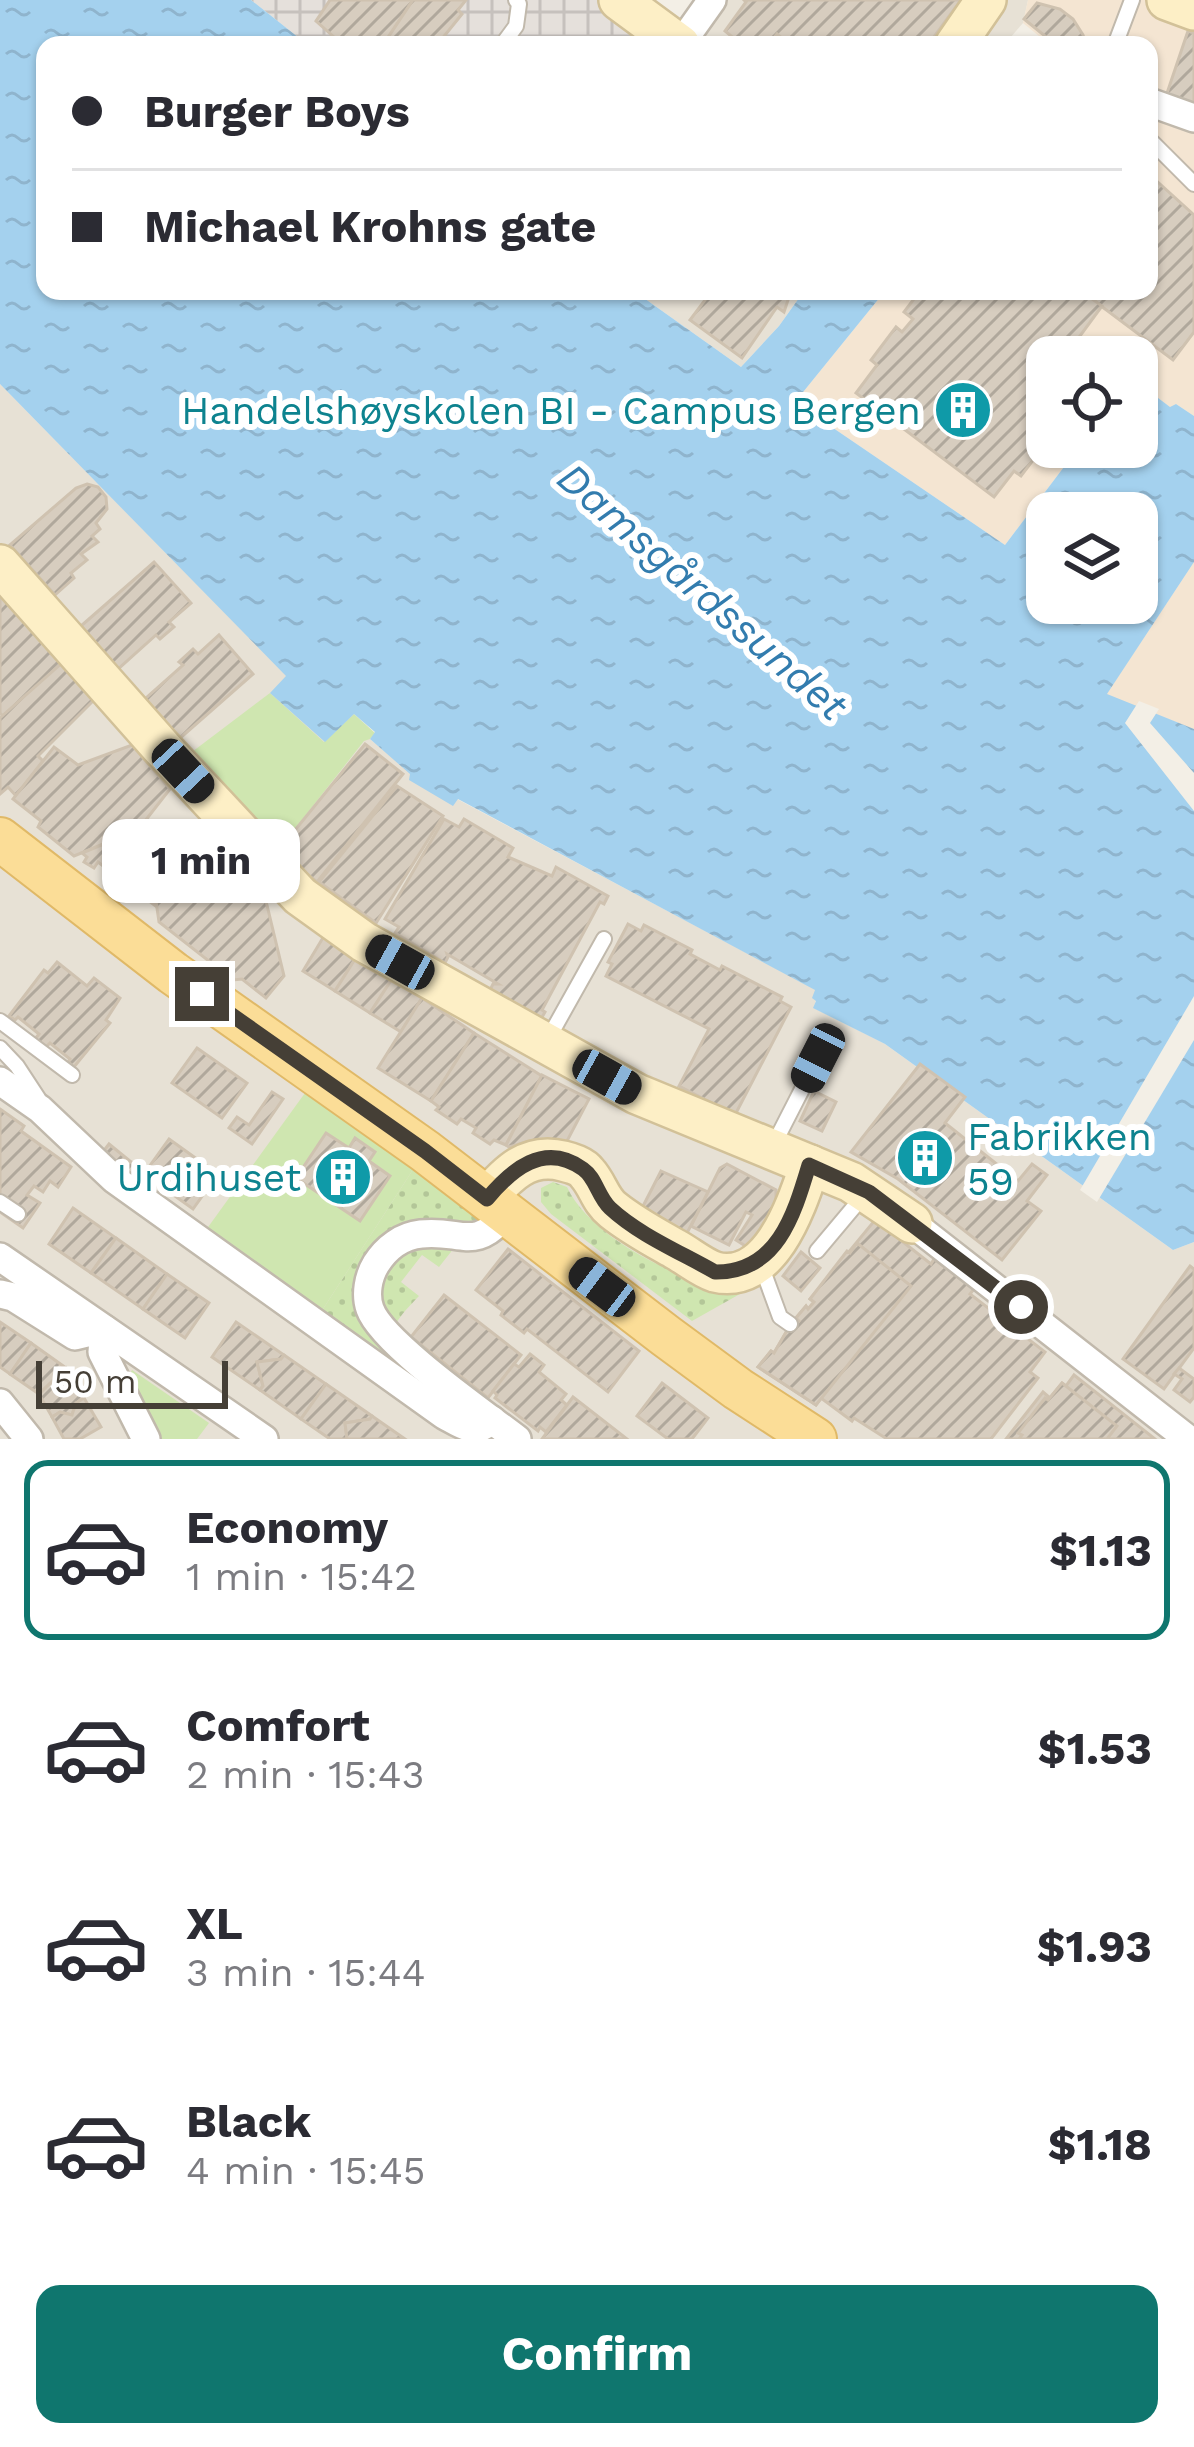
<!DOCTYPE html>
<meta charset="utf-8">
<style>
:root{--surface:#fff;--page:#f7f7f7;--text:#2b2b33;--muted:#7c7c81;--line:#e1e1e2;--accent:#0f766e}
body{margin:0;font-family:"Work Sans",sans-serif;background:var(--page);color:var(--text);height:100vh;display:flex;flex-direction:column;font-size:45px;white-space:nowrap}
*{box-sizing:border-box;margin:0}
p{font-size:39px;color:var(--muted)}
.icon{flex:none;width:66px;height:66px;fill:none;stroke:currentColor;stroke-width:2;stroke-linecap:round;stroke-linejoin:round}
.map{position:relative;height:1439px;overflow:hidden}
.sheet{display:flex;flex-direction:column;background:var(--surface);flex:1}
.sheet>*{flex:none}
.top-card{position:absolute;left:36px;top:36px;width:1122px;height:264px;border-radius:24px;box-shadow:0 3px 9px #0004;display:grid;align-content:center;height:264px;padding:0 36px;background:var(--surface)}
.controls{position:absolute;left:1026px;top:336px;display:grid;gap:24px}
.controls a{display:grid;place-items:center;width:132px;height:132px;border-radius:24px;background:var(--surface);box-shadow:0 3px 9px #0004;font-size:60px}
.scale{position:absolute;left:36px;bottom:30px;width:192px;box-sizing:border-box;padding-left:12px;border:6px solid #453f36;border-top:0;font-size:33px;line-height:42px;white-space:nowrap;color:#453f36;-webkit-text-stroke:9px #fff;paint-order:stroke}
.end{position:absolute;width:54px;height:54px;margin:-27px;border:15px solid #453f36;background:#fff;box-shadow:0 0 0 6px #fff}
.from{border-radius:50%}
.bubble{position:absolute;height:84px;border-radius:24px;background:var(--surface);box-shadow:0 3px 9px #0004;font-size:39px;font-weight:700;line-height:84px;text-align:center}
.car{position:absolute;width:36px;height:72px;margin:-36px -18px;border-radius:15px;box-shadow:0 0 9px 3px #0007;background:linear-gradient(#222 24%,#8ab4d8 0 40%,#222 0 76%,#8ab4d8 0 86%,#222 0)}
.top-card b{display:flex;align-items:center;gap:42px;height:114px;font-size:45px}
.top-card b+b{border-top:3px solid var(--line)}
.top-card i{width:30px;height:30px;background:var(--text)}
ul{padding:21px 0 0;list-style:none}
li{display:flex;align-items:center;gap:36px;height:180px;margin:0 24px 18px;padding:0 12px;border:6px solid transparent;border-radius:24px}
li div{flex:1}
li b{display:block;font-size:45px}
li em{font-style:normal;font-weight:700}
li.current{border-color:var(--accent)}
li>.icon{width:108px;height:108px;stroke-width:1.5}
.primary-button{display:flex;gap:24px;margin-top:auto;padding:24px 36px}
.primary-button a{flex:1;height:138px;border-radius:24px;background:var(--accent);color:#fff;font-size:48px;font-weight:700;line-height:138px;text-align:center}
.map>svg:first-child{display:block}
</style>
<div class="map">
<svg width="1194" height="1439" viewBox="0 0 1194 1439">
<defs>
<pattern id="industrial-grid" width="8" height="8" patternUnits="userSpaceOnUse" patternTransform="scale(3)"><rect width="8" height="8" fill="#e5e0db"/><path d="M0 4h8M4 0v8" fill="none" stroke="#c6c1bd"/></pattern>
<pattern id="grass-dots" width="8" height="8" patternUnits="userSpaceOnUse" patternTransform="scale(3)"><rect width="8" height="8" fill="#cfe6b0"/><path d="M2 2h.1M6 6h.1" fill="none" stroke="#b3c698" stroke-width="1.8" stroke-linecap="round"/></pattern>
<pattern id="water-ripples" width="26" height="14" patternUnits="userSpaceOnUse" patternTransform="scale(3)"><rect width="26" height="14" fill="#a4d1ee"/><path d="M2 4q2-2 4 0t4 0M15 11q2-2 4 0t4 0" fill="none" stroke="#8fb4cd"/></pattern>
<pattern id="building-hatch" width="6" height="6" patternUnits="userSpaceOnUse" patternTransform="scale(3)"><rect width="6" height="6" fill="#d7cdbf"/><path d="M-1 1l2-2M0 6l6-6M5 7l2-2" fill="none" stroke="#b0a89c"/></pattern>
</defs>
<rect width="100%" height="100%" fill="#f3efe6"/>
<g fill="#e7e1d5">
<polygon points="711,0 1028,0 1023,23 1004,45 674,45"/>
<polygon points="634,291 804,291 779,326 741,367"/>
<polygon points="0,384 287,676 271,693 354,714 371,740 452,805 457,799 816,990 813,998 816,1000 814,1008 885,1044 1173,1250 1194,1242 1194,1439 0,1439"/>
</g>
<g fill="#f4e5d2">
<polygon points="1028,0 1186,0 1194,3 1194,416 1176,404 1171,408 1137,382 1137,357 1047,357 1047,447 1079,447 1005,545 795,402 885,291 1149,291 1149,45 1050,45 1023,23"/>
<polygon points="1194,562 1194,729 1106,695"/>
</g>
<polygon fill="url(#industrial-grid)" points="251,0 604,0 674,45 308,45"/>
<g fill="url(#grass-dots)">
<path d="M 425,1151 L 506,1214 L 462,1238 L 439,1267 L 422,1255 L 401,1282 L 419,1296 C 386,1330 390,1331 393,1377 L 314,1323 Z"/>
<path d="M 553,1182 L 567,1187 C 584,1224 638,1258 676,1272 C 700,1281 726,1272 747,1290 L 692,1321 L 551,1214 L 541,1202 L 541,1188 Z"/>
</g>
<g fill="#cfe6b0">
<polygon points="270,693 324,742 354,714 375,733 370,739 364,741 279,849 184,758"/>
<polygon points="318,1075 425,1151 314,1323 198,1241"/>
<polygon points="132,1370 209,1423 197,1439 159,1439 126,1381"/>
</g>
<path fill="url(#water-ripples)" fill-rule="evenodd" d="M 0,0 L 251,0 L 308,45 L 45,45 L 45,291 L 634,291 L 741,367 L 779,326 L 804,291 L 885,291 L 795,402 L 1005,545 L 1079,447 L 1137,447 L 1137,382 L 1170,407 L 1176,404 L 1194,416 L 1194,562 L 1107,694 L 1194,729 L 1194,1242 L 1173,1250 L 885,1044 L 813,1008 L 816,1001 L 812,998 L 815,990 L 458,799 L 453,806 L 409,780 L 410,774 L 370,739 L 375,732 L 354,714 L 325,742 L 270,693 L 286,676 L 0,384 ZM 1047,513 L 1137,513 L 1137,603 L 1047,603 Z"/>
<g fill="#f3efe6">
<polygon points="1139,701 1159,709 1150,723 1194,773 1194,811 1125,723"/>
<polygon points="1194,996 1194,1040 1097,1202 1080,1190"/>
</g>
<g fill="url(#building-hatch)" stroke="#cfc2b0" stroke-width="3">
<polygon points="330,0 413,0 383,45 343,45 316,21"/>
<polygon points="413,0 466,0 458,10 462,14 437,45 383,45"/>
<polygon points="744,0 961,0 928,45 790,45 777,34 768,45 742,45 725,31 746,2"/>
<polygon points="1037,3 1060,9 1073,19 1083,35 1085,41 1083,45 1056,45 1024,19"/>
<polygon points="1188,31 1194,33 1194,110 1165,99"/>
<polygon points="1149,174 1194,215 1194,332 1173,360 1081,291 1149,291"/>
<polygon points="716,291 790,291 790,294 784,312 777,307 742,358 690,320 708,296 711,298"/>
<polygon points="920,291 1081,291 1102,306 1074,344 1091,357 1047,357 1047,428 1041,436 1047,442 1021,476 1014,471 994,497 856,393 877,365 871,360 896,327 902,332 913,319 904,312"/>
<polygon points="87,484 98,487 106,497 107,509 96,523 100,529 92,536 98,542 81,554 87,560 71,573 74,578 55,595 10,545 76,488"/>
<polygon points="154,562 191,603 169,622 174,627 160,639 156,635 118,669 81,626"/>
<polygon points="0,593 62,664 3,716 0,713"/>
<polygon points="219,635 253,674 179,739 145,699 183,665 179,662 193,649 198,654"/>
<polygon points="62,663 94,700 38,756 43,761 16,796 8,787 0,794 0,718"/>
<polygon points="365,744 403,774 317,882 278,851"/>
<polygon points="132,745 170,789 138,830 74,856 38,827 41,821 13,799 54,747 78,765"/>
<polygon points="397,786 443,816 376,923 319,882"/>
<polygon points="147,819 189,851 150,859 157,907 98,862 94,868 84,862 87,857 82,853 138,830"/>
<polygon points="444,819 459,827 464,819 513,848 508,857 552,876 556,867 608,896 604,904 600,902 542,1010 545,1012 541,1019 489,992 493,984 498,984 447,954 448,957 445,963 395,933 399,927 385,919"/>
<polygon points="221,847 265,897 284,976 266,998 242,979 233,980 159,922 150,859"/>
<polygon points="628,924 641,931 644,925 692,950 690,954 720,970 722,966 782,997 780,1001 791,1007 735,1115 679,1086 709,1029 606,976 612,964 608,962"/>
<polygon points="324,936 357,956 335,991 303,971"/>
<polygon points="357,956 392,979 370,1013 335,991"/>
<polygon points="57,962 87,986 94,978 120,998 106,1020 110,1023 74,1067 68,1062 70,1059 50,1043 46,1047 35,1039 39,1034 18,1017 15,1020 9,1016 44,970 48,973"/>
<polygon points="392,979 422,998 401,1032 370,1013"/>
<polygon points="422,998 474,1033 431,1101 378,1068"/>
<polygon points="474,1033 542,1076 506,1145 494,1140 490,1144 473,1133 476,1128 461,1119 457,1124 436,1110 439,1107 431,1101"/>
<polygon points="197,1048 247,1083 222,1118 172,1083"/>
<polygon points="920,1064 965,1097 945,1123 1018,1181 1032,1164 1047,1175 1027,1201 1041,1211 1002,1260 898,1179 851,1152"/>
<polygon points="542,1075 589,1099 566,1143 533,1140 509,1147 506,1145"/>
<polygon points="814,1091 836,1102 822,1131 800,1121"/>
<polygon points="272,1092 283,1099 252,1144 229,1128 237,1117 249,1125"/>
<polygon points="0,1109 24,1126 21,1131 71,1167 58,1187 50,1181 43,1192 34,1186 27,1195 40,1203 23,1228 0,1212"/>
<polygon points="326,1133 349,1148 355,1138 375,1152 369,1161 390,1176 360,1221 296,1178"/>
<polygon points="169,1139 218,1174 193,1209 144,1174"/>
<polygon points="109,1144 141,1170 134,1180 102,1153"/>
<polygon points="727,1164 776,1190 776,1210 755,1252 736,1240 752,1215 746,1212 729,1245 691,1226 720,1168"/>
<polygon points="661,1171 708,1192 683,1241 638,1216"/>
<polygon points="73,1208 116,1238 91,1273 49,1244"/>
<polygon points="875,1220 931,1264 934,1259 974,1289 970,1294 1045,1352 1030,1372 1038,1378 991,1439 887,1439 854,1418 852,1421 821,1398 816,1405 758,1367 771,1351 774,1353 788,1329 791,1331 799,1321 796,1318 806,1306 808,1309 814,1302 810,1299"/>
<polygon points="116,1238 167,1274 143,1309 91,1273"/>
<polygon points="857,1243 911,1286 816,1405 758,1367 771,1351 774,1353 788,1329 791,1331 799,1321 796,1318 806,1306 808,1309 814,1302 810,1299 847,1251 850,1253"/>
<polygon points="508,1249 639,1351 608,1392 527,1329 524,1333 501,1315 503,1311 476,1290"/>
<polygon points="801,1252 820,1268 801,1291 783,1276"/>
<polygon points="1190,1266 1194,1269 1194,1348 1164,1389 1123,1359"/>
<polygon points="167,1274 209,1303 185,1338 143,1309"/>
<polygon points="444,1295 521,1355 488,1398 411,1337"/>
<polygon points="0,1322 31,1343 10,1374 0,1367"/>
<polygon points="236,1322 284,1355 281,1359 257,1362 263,1386 260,1390 212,1357"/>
<polygon points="31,1343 66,1368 39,1394 10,1374"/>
<polygon points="530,1354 544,1365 539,1372 566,1394 561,1400 567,1405 546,1432 540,1427 538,1431 495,1398 497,1395 493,1391 514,1364 519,1367"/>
<polygon points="284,1355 326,1384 301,1419 260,1390 263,1386 257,1362 281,1359"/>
<polygon points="66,1368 84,1398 76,1403 72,1415 60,1412 52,1417 39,1394"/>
<polygon points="1179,1368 1194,1379 1194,1397 1190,1402 1174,1390 1182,1379 1174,1374"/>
<polygon points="1074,1375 1155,1439 1006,1439 1043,1392 1050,1398 1062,1383 1066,1386"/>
<polygon points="662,1383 708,1418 692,1439 668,1439 637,1416"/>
<polygon points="1062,1383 1117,1426 1107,1439 1019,1439 1022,1435 1018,1433 1045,1398 1048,1400"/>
<polygon points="326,1384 372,1416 370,1419 345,1423 347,1439 330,1439 301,1419"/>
<polygon points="573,1397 627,1439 542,1439"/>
<polygon points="84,1398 101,1427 80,1439 64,1439 52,1417 60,1412 72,1415 76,1403"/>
<polygon points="372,1416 405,1439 347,1439 345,1423 370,1419"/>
</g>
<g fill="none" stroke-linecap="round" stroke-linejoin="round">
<g stroke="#c1b9ac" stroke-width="18">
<g id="lane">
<polyline points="502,45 516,26 519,4 516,0"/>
<polyline points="1115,45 1132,0"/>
<polyline points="1149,139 1194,184"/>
<polyline points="0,1021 72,1075"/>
<polyline points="548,1039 604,939"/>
<polyline points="0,1048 17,1066 38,1098"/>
<polyline points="774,1144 818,1058"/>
<polyline points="0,1202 18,1214"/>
<polyline points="817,1251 864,1195"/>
<polyline points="761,1265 780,1317 790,1324"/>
</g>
</g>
<g stroke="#c1b9ac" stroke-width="32">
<g id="street">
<polyline points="680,45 712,0"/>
<polyline points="1149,102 1194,118"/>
<path d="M 0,1081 L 40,1109 L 114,1179 L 444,1415 C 463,1425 475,1436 492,1420"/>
<path d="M 506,1214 C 474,1253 461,1229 421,1234 C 402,1236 386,1248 376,1264 C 368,1277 365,1295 370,1309 C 382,1343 486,1415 517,1439"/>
<polyline points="912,1223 1188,1439"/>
<polyline points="0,1257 264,1439"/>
<polyline points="0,1294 13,1297 75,1336 104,1329 102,1352 146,1439"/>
<polyline points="0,1403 29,1439"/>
</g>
</g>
<g stroke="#d2c198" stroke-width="44">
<g id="secondary">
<polyline points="619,0 680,45"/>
<polyline points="1167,0 1194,10"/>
<polyline points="955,45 986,0"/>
<polyline points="0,565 162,748 300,896 364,942 637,1094 851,1182 912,1223"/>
<path d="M 486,1199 C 507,1174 528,1152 563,1161 C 571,1163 582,1166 587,1173 C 598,1185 600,1200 613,1210 C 633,1226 654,1237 675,1249 C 688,1256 702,1268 715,1272 C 771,1286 797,1203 810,1165"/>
</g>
</g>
<g stroke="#e0b967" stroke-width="46">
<polyline id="primary" points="0,839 173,973 425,1151 666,1336 738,1389 815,1439"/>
</g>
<use href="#lane" stroke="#fff" stroke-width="14"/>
<use href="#street" stroke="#fff" stroke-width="27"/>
<use href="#secondary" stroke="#fdefc6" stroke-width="39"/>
<use href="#primary" stroke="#fbdd97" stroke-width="42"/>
</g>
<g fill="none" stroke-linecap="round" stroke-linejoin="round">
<path stroke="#453f36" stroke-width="15" d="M 202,994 L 425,1151 L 487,1199 C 511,1170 544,1141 583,1169 C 596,1178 598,1197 610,1208 C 639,1235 680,1252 715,1272 C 777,1273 794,1215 809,1165 L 869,1192 L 1021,1307"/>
</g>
<defs>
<g id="building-disc" transform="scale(3)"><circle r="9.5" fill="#0f9aa8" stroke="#fff"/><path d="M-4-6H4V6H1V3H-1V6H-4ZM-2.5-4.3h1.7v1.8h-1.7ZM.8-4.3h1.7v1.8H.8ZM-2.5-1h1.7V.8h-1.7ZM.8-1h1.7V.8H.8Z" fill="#fff"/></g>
</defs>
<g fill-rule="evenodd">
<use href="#building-disc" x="963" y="410"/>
<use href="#building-disc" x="925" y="1158"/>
<use href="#building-disc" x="343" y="1177"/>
</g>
<g text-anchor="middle" stroke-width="12" stroke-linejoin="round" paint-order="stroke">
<g font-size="39" fill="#0d838f" stroke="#fff" text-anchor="end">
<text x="921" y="424">Handelshøyskolen BI - Campus Bergen</text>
<text x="967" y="1150" text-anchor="start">Fabrikken<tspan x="967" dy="45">59</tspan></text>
<text x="301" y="1191">Urdihuset</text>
</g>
<g font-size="42" font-style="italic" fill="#327cae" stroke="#fff">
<text transform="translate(703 591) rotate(41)" y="15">Damsgårdssundet</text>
</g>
</g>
</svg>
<div class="controls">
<a><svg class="icon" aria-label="locate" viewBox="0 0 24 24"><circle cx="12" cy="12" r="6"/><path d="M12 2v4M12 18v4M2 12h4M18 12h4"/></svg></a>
<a><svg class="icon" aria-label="layers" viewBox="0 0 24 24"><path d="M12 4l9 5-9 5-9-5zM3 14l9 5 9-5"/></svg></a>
</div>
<div class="scale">50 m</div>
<i class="end from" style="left:1021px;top:1307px"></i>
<i class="end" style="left:202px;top:994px"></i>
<div class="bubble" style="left:102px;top:819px;width:198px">1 min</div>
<i class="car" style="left:183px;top:771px;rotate:137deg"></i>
<i class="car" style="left:400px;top:962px;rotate:299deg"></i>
<i class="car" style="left:818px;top:1058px;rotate:207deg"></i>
<i class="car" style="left:607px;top:1077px;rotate:119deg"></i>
<i class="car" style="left:602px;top:1287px;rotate:307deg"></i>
<div class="top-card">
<b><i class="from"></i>Burger Boys</b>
<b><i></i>Michael Krohns gate</b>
</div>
</div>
<section class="sheet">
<ul>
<li class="current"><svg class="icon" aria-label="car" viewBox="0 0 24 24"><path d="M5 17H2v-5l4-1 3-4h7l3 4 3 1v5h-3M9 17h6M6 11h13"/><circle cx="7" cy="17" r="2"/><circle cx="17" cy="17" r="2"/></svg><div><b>Economy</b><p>1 min · 15:42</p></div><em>$1.13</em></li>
<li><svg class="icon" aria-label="car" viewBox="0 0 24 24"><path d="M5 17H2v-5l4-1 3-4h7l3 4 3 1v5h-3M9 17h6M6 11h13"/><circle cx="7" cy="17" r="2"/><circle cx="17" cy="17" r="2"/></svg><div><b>Comfort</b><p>2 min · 15:43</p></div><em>$1.53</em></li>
<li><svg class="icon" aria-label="car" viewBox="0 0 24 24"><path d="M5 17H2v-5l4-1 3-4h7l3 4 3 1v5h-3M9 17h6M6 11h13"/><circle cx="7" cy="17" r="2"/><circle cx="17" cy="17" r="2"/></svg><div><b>XL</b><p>3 min · 15:44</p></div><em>$1.93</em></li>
<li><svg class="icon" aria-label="car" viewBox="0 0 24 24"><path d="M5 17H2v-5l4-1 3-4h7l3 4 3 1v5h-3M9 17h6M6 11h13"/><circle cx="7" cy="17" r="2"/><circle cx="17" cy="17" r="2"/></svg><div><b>Black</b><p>4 min · 15:45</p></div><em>$1.18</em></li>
</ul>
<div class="primary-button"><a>Confirm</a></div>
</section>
